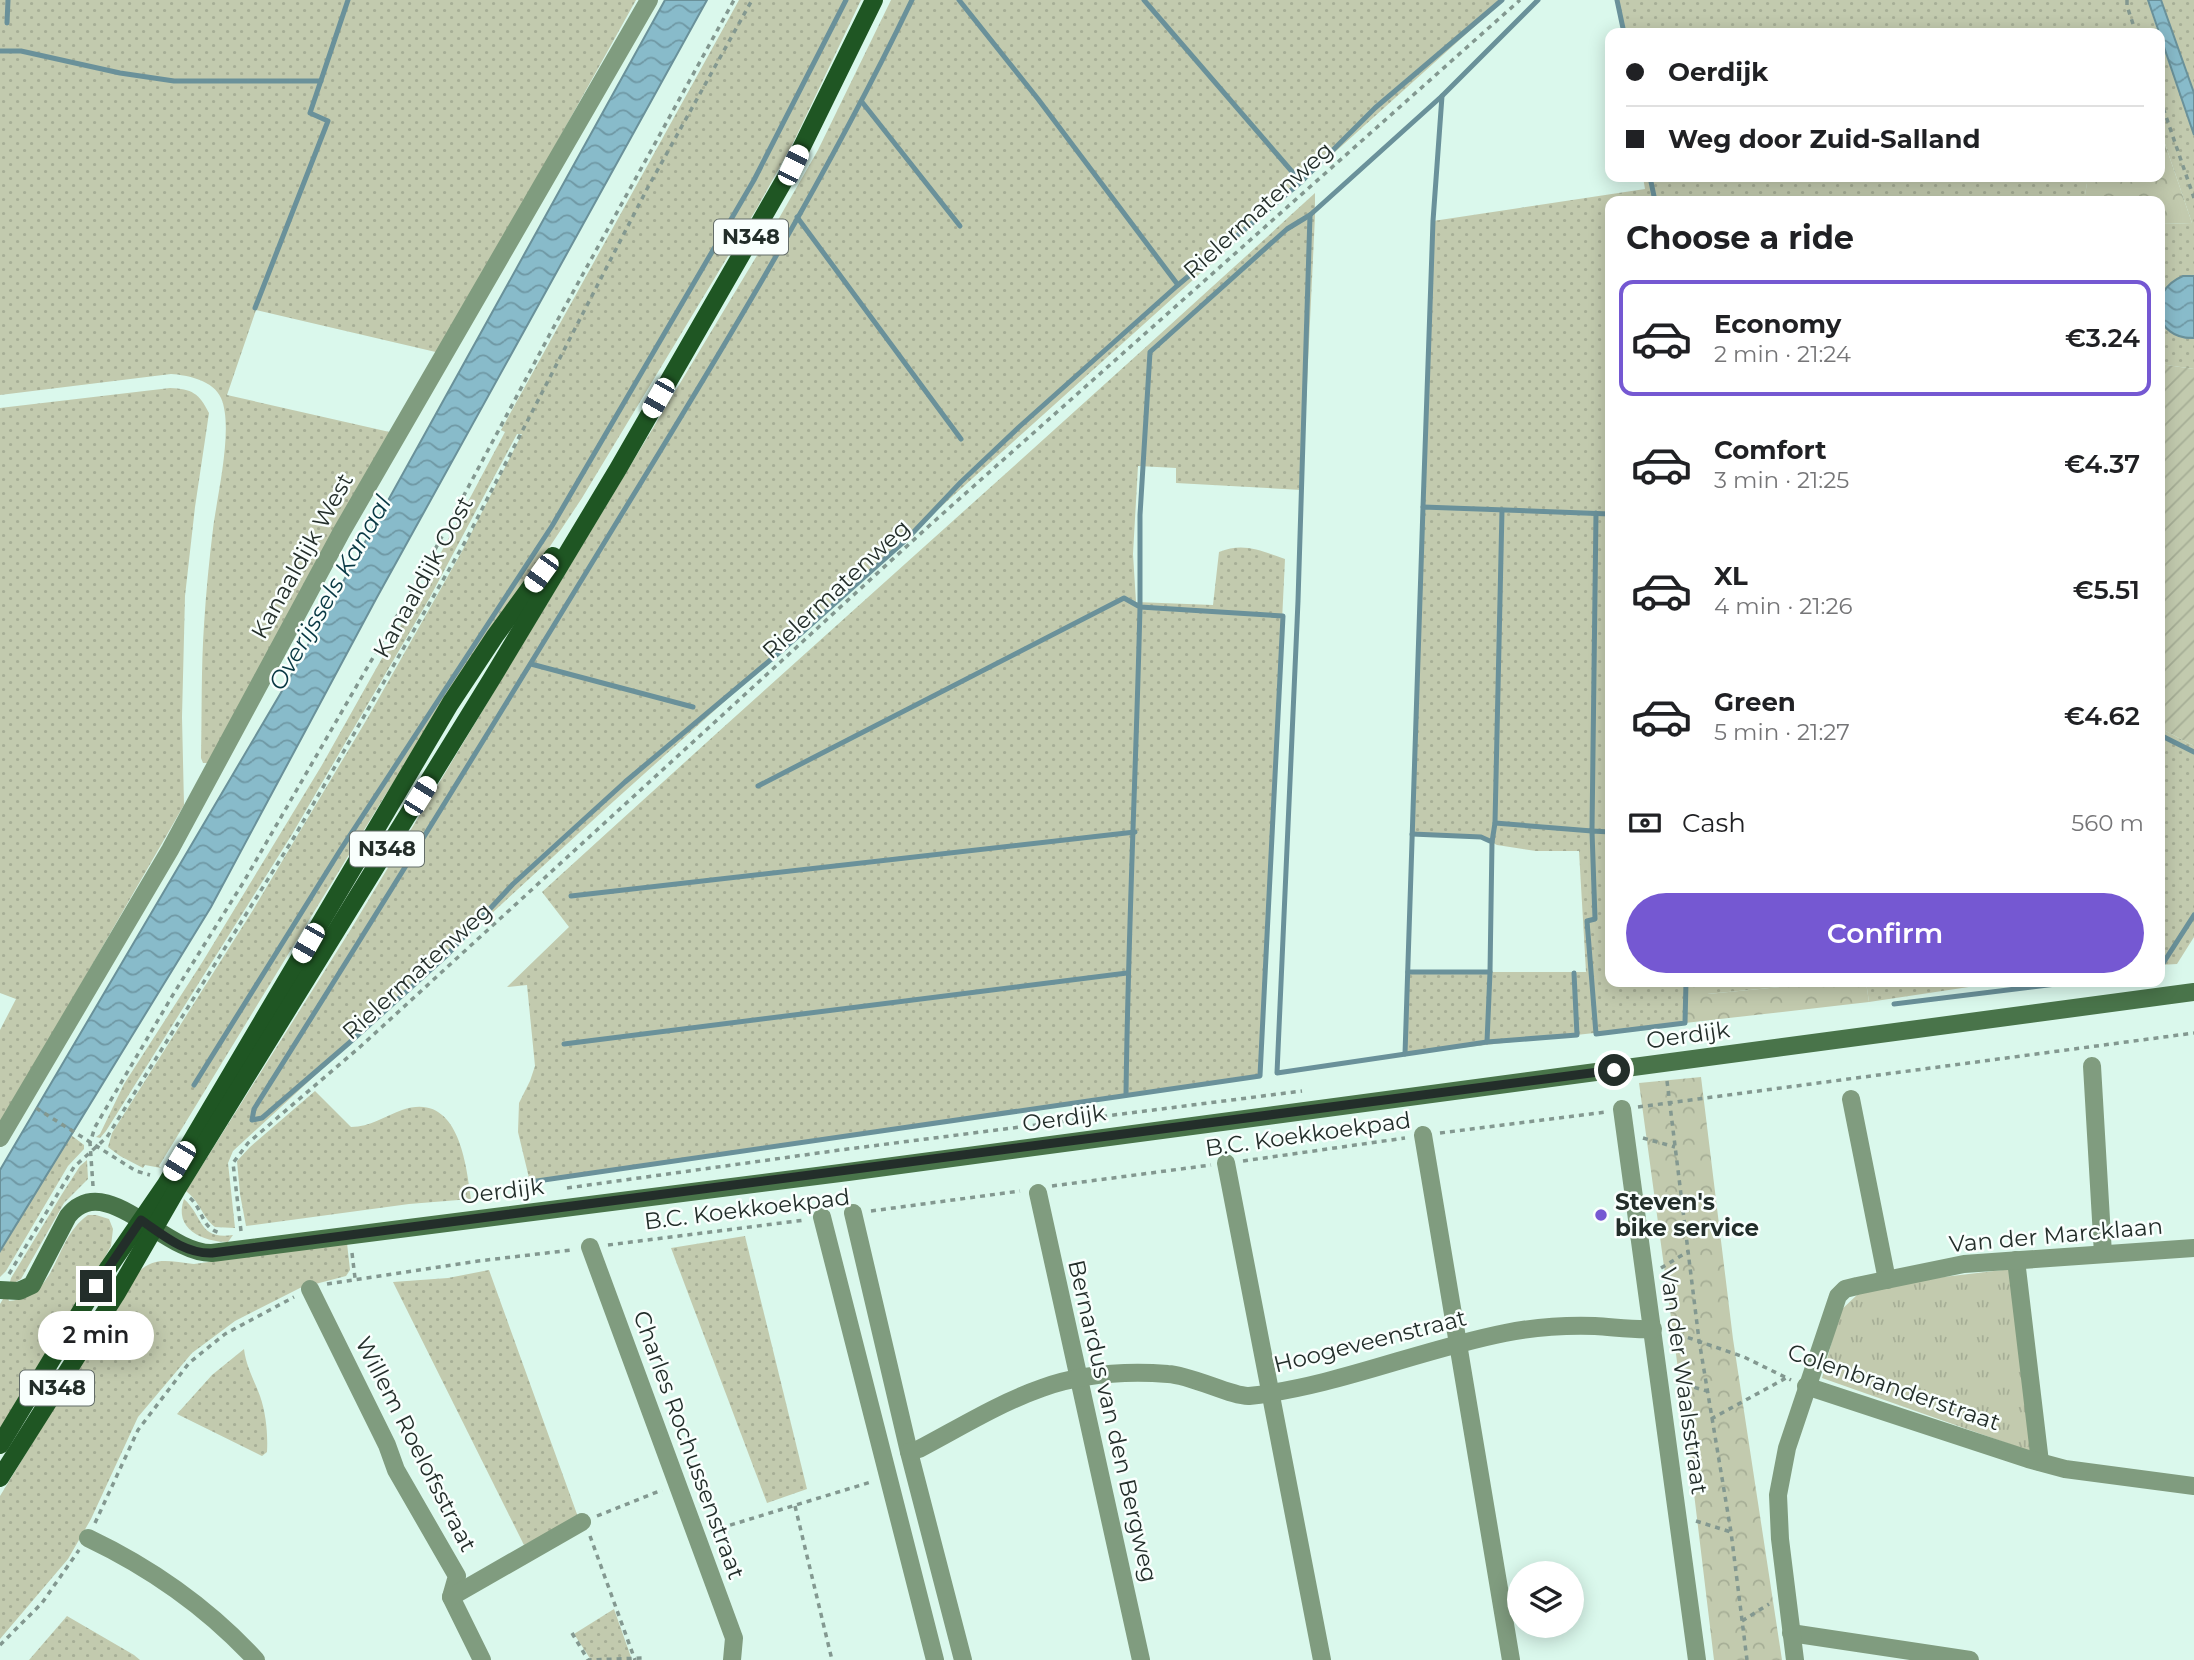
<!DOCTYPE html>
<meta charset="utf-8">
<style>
:root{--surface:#fff;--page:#f2f2f2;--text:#202124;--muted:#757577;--line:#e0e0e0;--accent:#7558d2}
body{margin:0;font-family:Montserrat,sans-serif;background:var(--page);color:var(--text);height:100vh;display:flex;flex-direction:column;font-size:26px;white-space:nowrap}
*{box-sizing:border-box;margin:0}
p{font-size:23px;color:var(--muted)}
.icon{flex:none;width:38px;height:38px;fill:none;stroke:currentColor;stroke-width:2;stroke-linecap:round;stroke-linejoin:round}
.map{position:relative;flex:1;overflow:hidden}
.details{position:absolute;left:1605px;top:196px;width:560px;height:791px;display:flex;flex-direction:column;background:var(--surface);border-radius:14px;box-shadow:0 4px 18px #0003}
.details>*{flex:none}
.top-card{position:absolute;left:1605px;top:28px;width:560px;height:154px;border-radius:14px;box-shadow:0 4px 18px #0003;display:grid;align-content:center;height:154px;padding:0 21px;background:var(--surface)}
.controls{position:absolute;left:1507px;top:1561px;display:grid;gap:14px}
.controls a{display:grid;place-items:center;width:77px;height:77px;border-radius:50%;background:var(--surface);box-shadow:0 4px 18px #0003;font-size:35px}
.end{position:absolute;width:32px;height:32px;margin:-16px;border:9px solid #232e2a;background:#fff;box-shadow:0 0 0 4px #fff}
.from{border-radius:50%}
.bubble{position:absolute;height:49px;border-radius:24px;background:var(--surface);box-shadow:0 4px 18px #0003;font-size:23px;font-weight:600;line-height:49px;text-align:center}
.car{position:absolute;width:21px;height:42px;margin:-21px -10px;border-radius:9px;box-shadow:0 0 5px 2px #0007;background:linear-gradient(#fff 24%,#345 0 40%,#fff 0 76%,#345 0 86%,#fff 0)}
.top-card b{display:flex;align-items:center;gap:24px;height:66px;font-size:26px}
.top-card b+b{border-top:2px solid var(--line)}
.top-card i{width:18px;height:18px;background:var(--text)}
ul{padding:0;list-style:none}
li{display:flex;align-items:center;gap:21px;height:116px;margin:0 14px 10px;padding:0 7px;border:4px solid transparent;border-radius:14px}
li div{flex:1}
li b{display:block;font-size:26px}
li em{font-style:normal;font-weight:600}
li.on{border-color:var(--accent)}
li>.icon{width:63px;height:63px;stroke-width:1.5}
h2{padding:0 21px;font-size:32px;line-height:84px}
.pay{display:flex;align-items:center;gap:18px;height:77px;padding:0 21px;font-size:26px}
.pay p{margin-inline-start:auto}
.button{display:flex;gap:14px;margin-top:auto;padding:14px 21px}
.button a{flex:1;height:80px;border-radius:42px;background:var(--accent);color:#fff;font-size:28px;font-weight:600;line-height:80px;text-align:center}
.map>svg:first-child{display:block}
</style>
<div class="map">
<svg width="2194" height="1660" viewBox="0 0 2194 1660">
<defs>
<pattern id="grass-dots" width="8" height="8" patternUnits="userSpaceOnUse" patternTransform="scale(1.75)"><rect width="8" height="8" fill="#c2caae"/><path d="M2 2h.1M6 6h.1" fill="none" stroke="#a6ae96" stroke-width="1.8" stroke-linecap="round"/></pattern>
<pattern id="forest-crowns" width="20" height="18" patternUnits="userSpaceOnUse" patternTransform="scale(1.75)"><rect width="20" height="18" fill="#c2caae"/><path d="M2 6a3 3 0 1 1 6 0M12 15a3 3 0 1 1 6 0" fill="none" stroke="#a6ae96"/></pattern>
<pattern id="park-tufts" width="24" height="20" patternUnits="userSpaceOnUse" patternTransform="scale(1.75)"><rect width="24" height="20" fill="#c2caae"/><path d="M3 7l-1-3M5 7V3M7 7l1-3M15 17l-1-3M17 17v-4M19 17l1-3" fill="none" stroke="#a6ae96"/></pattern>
<pattern id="garden-furrows" width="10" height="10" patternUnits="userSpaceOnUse" patternTransform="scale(1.75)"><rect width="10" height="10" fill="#c2caae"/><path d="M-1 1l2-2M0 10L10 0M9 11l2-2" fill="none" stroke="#a6ae96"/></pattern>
<pattern id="water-waves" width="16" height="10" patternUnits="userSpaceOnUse" patternTransform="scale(1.75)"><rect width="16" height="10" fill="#88bbca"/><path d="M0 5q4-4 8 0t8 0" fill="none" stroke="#6f98a4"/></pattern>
</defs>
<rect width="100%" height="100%" fill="#daf8ec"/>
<g fill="url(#grass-dots)">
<path d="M 0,0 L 636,0 L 440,353 L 256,310 L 227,395 L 394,433 L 209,763 L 203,763 L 201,758 C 202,713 201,669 204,625 C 206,593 209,561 213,529 C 217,496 234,427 221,398 C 214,381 188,375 171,374 L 0,395 Z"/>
<polygon points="739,0 861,0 794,141 757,208 582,498 386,794 159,1166 161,1168 145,1165 143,1168 120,1156 108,1147 112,1133 253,910 367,719 461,553 522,434 517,434 429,599 291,836 106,1131 100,1138 96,1137 100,1134 124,1084 203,961 322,765 436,562 505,432 501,430"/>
<path d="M 891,0 L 1504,0 L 604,810 L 233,1151 L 228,1163 L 235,1228 L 215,1227 C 201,1216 202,1204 186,1191 L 351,929 L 770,234 L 818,150 Z"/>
<polygon points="1617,0 2148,0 2158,33 1622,33"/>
<polygon points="2161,0 2194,0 2194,95"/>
<polygon points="2160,37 2194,135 2194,369 2160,364 2160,224 2192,223 2160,129"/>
<polygon points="1643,177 2088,177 2084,201 1610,201 1610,982 1686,982 1685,1023 1405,1054 1408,972 1586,972 1579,851 1536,851 1497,845 1481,837 1412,834 1433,221 1645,189"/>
<path d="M 1315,193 L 1315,216 L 1302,490 L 1176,483 L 1176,468 L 1138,466 L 1133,554 L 1136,602 L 1213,605 L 1219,552 C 1244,542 1261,551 1285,559 L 1260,1076 L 530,1182 L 518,1132 L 519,1103 L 530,1081 L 535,1066 L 527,985 L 507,987 L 569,927 L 542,892 C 798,658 1059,428 1315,193 Z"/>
<path d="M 170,388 C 192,389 199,393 209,413 L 195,507 L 185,596 L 182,717 L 184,805 L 0,1125 L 0,1030 L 16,999 L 0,993 L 0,408 Z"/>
<polygon points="2160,728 2194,746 2194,937 2177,964 2160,965"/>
<polygon points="1707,982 1830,982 1707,994"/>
<polygon points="1866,982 2002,982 1869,1002"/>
<path d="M 315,1091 L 351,1127 C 370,1127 385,1116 402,1110 C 458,1091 466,1162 471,1199 L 409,1204 L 246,1226 L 240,1194 L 237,1161 L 250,1147 Z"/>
<polygon points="71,1135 84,1145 84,1149 68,1166 6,1271 0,1277 0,1252"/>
<polygon points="87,1160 88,1179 64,1203 21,1279 9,1286 11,1278 62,1194 80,1166"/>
<path d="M 184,1199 C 204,1217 198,1240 233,1235 L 228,1242 C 203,1242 173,1229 184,1199 Z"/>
<path d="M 88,1215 L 96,1215 L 109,1219 L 113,1229 L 111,1246 L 87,1290 L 0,1430 L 0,1304 L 3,1299 L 8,1298 L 9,1301 C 60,1296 52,1240 88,1215 Z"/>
<polygon points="745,1236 807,1489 767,1503 671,1248"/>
<path d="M 347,1243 L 350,1270 L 346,1276 L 300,1288 L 235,1321 L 192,1353 L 138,1417 L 91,1519 L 68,1559 L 0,1639 L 0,1496 L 133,1278 C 153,1254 168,1262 194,1264 Z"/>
<polygon points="489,1270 578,1517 524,1545 393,1282 448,1278"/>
<path d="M 244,1349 C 246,1366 254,1380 260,1396 C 266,1413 268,1434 267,1452 L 262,1456 L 177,1414 L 212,1375 Z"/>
<polygon points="614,1609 632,1660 591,1660 574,1634"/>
<polygon points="67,1616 134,1655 140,1660 29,1660"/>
</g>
<g fill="url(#forest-crowns)">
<polygon points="2160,129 2192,223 2160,224 2160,201 2084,201 2088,177 2160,177"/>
<polygon points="1686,982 1707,982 1708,994 1830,982 1866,982 1869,1002 1685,1023"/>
<polygon points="1701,1077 1733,1339 1782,1660 1714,1660 1687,1435 1639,1083"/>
</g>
<polygon fill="url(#park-tufts)" points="2011,1269 2032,1452 1822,1378 1840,1311 1858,1294 1935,1278"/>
<polygon fill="url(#garden-furrows)" points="2160,364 2194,369 2194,746 2160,728"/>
<g fill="url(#water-waves)" stroke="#6a919a" stroke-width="2">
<polygon points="665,0 707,0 376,599 211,907 0,1251 0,1170 292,674"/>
<polygon points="2148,0 2161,0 2194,93 2194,135"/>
<path d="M 2183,276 L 2194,276 L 2194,338 C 2154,340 2145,292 2183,276 Z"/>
</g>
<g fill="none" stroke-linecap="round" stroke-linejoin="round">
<g stroke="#6a919a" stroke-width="5">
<path d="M 912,0 C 824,183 718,357 612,530 C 494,724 375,917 254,1109 L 252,1120 L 262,1118 L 349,1043 L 446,956 L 513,884 L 625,782 L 787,646 L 906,540 L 961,482 L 1019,427 L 1178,285 L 1301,182 L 1375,108 L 1502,0"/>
<polyline points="959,0 1038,99 1178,285"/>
<polyline points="1144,0 1301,182"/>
<polyline points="1617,0 1624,33"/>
<polyline points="7,23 8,0"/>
<polyline points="0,51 21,51 120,73 174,81 321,81"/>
<polyline points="1442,96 1310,215 1298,601 1277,1073 1487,1042 1577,1035 1574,973"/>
<polyline points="862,102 960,226"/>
<polyline points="1650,177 1655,201"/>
<polyline points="797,217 961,439"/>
<polyline points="255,308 328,121 310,113 348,0"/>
<polyline points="1423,507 1433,221 1442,96 1538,0"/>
<polyline points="531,664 693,707"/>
<polyline points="2160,735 2194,752"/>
<path d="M 758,786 L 1124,598 L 1140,607 C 1136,770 1128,932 1126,1095"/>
<polyline points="1495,823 1592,831 1596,513"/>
<polyline points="1610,832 1592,831 1595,919 1587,921 1596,1034 1685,1023 1686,982"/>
<polyline points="1412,834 1481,837 1492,842 1490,972"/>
<polyline points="1492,842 1495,823 1502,510"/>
<polyline points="571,896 1135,832"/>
<polyline points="2160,968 2194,915"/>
<polyline points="1408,972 1490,972 1487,1042"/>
<polyline points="1894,1004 2064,983"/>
<polyline points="564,1044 1127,973"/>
<polyline points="1405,1054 1423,507 1610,514"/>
<polyline points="194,1085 341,849 552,526 754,180 846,0"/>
<polyline points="530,1182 1260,1076 1283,616 1140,607 1140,515 1150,352 1287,229 1310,215"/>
</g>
<g stroke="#839890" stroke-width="3.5" stroke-dasharray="5 5" stroke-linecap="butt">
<polyline points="2127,0 2127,6 2136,33"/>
<polyline points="2160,99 2194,198"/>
<polyline points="1667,1081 1699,1340 1731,1532 1747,1660"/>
<polyline points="1638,1107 2194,1033"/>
<polyline points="36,1108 136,1171 150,1175"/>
<polyline points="1440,1133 1606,1112"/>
<polyline points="1643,1138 1675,1147"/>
<polyline points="1243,1161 1405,1138"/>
<polyline points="93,1186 90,1143 95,1127 174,993 243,883 431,557 551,332 734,0"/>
<polyline points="1052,1186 1211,1165"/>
<polyline points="567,1188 840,1150 1302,1091"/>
<path d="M 190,1198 C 203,1209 201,1228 220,1233"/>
<polyline points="871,1211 1020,1191"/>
<polyline points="241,1231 233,1163 248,1143 361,1046 930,525 1520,0"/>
<polyline points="608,1245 805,1220"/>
<polyline points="352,1253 355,1278"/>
<polyline points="1661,1268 1689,1251"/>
<polyline points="9,1274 74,1167 107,1137 293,839 465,542 647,189 752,0"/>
<polyline points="327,1284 478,1261 572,1250"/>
<polyline points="1669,1331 1744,1357 1791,1380"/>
<polyline points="1675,1382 1707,1391"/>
<polyline points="1711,1419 1786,1378"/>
<polyline points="795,1506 832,1660"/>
<polyline points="597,1516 662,1490"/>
<polyline points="1696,1521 1731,1532"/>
<polyline points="95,1523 138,1430 189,1363 225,1334 294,1297"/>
<polyline points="711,1531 871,1482"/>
<polyline points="590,1536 635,1660"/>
<polyline points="1742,1621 1769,1604"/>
<polyline points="572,1633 588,1660 643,1658"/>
<polyline points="0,1645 42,1603 79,1550"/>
</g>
<g stroke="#809c7f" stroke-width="18">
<polyline points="2092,1066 2103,1254"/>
<polyline points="1851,1099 1887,1280"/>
<polyline points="1622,1109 1697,1660"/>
<polyline points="1423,1135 1511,1660"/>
<polyline points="0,1138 170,850 342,531 649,0"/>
<polyline points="1226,1163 1322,1660"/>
<polyline points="1038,1193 1141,1660"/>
<polyline points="853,1213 909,1452 963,1660"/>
<polyline points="822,1217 935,1660"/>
<polyline points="590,1247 734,1638 732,1660"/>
<polyline points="2016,1260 2040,1462"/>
<polyline points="310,1289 387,1445 396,1470 457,1576 451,1597 482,1660"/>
<polyline points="1806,1386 2028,1459 2065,1469 2194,1486"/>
<path d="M 909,1452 L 919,1449 C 959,1428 999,1403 1042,1388 C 1081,1374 1127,1371 1168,1374 C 1191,1375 1233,1397 1249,1396 C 1337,1386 1419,1350 1505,1333 C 1535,1327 1564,1325 1595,1326 C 1614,1327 1633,1330 1653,1329"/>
<path d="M 88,1538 C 151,1568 209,1609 256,1660"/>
<polyline points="451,1597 582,1522"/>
<polyline points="1791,1633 1970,1660"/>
<polyline points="1795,1660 1780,1539 1778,1495 1787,1448 1838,1296 1845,1289 1857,1286 1964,1264 2194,1248"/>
</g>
<path stroke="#49744a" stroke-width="18" d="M 0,1290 L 19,1291 L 32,1285 L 68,1216 C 106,1169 164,1254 212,1253 L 848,1172 L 2194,992"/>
<g stroke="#1f5623" stroke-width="18">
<polyline points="0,1445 96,1286 166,1184 450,704 495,636 553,556"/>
<polyline points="0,1478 117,1293 177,1189 491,680 618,469 793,165 874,0"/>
</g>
</g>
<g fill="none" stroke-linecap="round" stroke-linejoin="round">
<path stroke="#232e2a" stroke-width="9" d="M 96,1286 L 141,1220 C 163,1235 185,1254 212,1253 L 1614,1070"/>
</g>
<circle fill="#7558d2" stroke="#f9fffd" stroke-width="2.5" cx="1601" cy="1215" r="7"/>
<g text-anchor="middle" stroke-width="5" stroke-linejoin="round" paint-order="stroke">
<g fill="#f9fffd" stroke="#636d69" stroke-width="2">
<rect x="714" y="219.5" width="74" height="35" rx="5"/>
<rect x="350" y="831.5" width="74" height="35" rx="5"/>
<rect x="20" y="1370.5" width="74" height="35" rx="5"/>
</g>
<g font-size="21" font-weight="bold" fill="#232e2a">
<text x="751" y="244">N348</text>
<text x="387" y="856">N348</text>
<text x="57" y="1395">N348</text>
</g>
<g font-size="23" fill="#232e2a" stroke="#f9fffd">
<text transform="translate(1258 210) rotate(-42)" y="8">Rielermatenweg</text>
<text transform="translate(302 556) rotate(-61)" y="8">Kanaaldijk West</text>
<text transform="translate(423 577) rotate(-61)" y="8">Kanaaldijk Oost</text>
<text transform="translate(836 589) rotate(-43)" y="8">Rielermatenweg</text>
<text transform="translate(417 971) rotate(-42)" y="8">Rielermatenweg</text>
<text transform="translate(1688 1035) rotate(-8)" y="8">Oerdijk</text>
<text transform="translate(1064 1118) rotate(-8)" y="8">Oerdijk</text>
<text transform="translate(1308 1134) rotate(-8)" y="8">B.C. Koekkoekpad</text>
<text transform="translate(502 1191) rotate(-7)" y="8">Oerdijk</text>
<text transform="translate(747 1209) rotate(-7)" y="8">B.C. Koekkoekpad</text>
<text transform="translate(2056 1235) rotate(-5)" y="8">Van der Marcklaan</text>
<text transform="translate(1370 1341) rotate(-14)" y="8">Hoogeveenstraat</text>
<text transform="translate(1684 1381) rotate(82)" y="8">Van der Waalsstraat</text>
<text transform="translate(1894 1387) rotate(19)" y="8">Colenbranderstraat</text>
<text transform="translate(1113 1421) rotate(77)" y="8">Bernardus van den Bergweg</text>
<text transform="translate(416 1444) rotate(63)" y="8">Willem Roelofsstraat</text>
<text transform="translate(689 1445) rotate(70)" y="8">Charles Rochussenstraat</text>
</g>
<g font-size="23" font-weight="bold" fill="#232e2a" stroke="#f9fffd" text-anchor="start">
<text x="1615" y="1210">Steven's<tspan x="1615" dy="26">bike service</tspan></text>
</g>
<g font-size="24" font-style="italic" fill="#073843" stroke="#f9fffd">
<text transform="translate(330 593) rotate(-60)" y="8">Overijssels Kanaal</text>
</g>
</g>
</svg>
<div class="controls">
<a><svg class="icon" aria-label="layers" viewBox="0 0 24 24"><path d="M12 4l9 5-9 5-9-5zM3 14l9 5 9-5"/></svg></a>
</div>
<i class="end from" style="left:1614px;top:1070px"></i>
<i class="end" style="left:96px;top:1286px"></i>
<div class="bubble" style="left:38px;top:1311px;width:116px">2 min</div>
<i class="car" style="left:793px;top:165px;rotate:26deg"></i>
<i class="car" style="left:658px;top:398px;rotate:210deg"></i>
<i class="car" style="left:541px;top:573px;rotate:216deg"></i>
<i class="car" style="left:420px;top:796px;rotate:32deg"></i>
<i class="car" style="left:308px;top:943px;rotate:210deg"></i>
<i class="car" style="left:179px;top:1161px;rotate:211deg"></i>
<div class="top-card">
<b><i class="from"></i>Oerdijk</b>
<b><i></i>Weg door Zuid-Salland</b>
</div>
<section class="details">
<h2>Choose a ride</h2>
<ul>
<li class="on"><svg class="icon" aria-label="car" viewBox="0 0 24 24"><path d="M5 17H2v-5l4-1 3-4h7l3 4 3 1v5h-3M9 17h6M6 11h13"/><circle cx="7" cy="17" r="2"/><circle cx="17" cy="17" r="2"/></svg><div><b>Economy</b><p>2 min · 21:24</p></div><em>€3.24</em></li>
<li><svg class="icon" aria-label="car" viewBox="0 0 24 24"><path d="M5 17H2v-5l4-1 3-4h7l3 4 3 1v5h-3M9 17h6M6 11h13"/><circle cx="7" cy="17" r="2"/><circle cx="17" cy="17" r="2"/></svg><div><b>Comfort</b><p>3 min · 21:25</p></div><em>€4.37</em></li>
<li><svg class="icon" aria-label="car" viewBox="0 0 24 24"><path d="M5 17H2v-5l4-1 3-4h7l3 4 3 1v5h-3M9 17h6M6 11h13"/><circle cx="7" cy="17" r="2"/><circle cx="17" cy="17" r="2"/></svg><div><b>XL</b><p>4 min · 21:26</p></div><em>€5.51</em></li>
<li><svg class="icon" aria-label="car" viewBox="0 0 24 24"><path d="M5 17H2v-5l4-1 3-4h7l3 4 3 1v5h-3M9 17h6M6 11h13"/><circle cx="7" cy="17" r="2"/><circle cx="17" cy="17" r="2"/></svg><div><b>Green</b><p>5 min · 21:27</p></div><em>€4.62</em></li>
</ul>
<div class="pay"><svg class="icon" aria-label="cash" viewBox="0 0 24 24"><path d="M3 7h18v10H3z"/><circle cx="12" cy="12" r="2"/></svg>Cash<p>560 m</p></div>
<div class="button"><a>Confirm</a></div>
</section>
</div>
